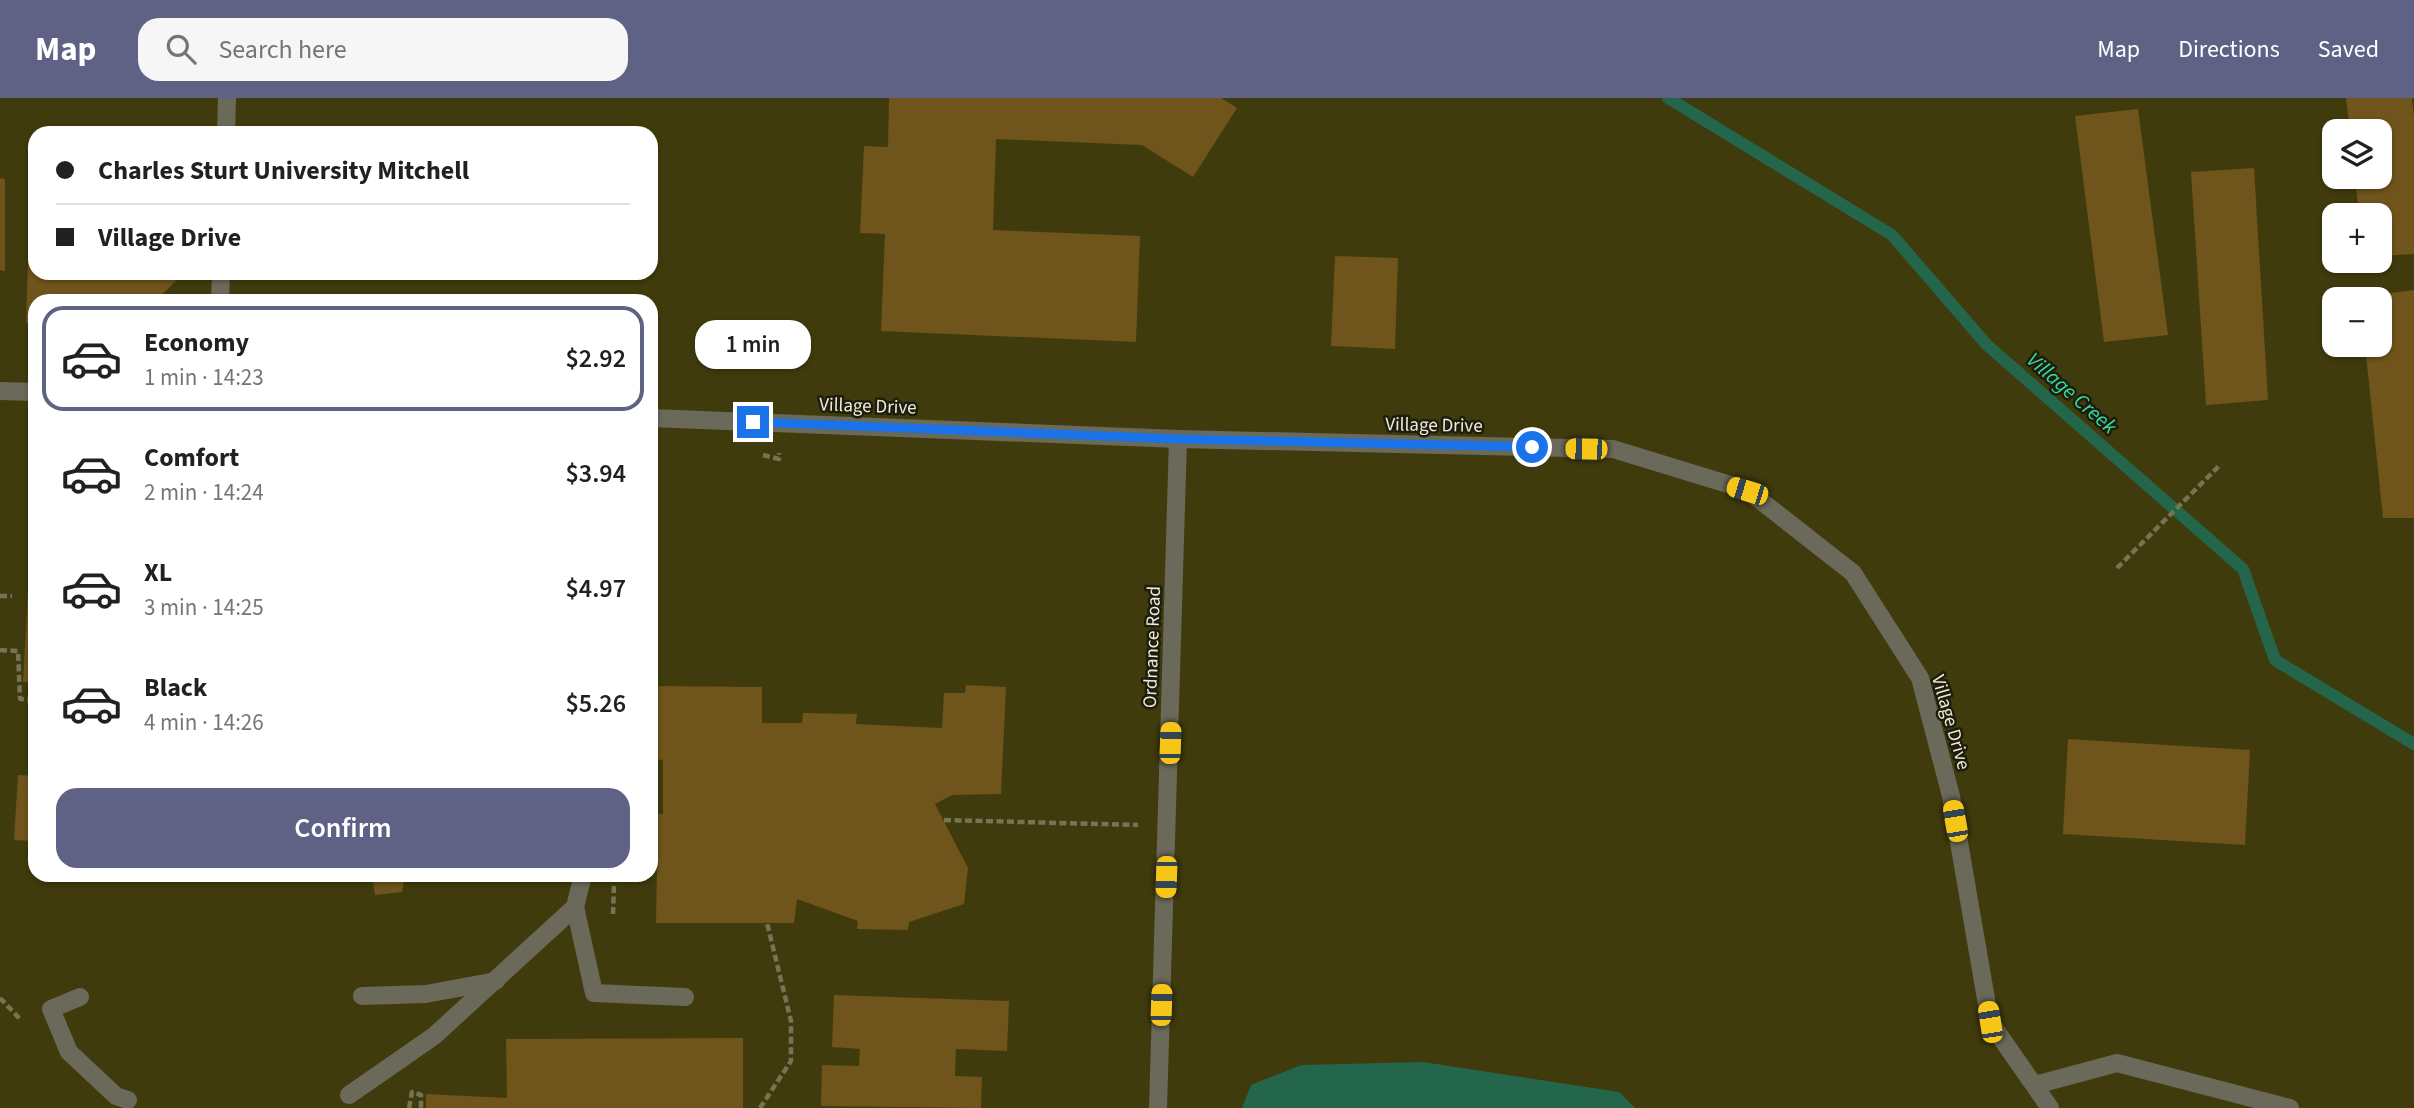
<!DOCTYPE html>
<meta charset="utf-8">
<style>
:root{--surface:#fff;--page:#f6f6f6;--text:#202124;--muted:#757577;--line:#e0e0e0;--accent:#5f6185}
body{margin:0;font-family:"Source Sans 3",sans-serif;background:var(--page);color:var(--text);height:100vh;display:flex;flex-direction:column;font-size:26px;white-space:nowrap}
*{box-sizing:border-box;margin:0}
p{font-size:23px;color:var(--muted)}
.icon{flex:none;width:38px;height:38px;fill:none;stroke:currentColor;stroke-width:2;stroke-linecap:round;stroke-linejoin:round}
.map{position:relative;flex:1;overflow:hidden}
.drawer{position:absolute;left:28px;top:196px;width:630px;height:588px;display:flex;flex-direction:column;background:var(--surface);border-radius:21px;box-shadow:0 2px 5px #0004}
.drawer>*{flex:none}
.guide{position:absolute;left:28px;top:28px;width:630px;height:154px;border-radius:21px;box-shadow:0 2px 5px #0004;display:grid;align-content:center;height:154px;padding:0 28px;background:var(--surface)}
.tools{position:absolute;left:2322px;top:21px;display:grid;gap:14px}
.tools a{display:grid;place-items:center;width:70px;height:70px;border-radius:14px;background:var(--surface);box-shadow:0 2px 5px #0004;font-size:35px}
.end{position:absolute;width:32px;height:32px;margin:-16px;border:9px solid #1a73e8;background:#fff;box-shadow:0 0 0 4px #fff}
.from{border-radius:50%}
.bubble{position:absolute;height:49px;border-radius:21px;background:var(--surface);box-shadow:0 2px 5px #0004;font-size:23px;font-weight:600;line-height:49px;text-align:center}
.car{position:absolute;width:21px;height:42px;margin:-21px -10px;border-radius:9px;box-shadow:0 0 5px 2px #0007;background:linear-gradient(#f5c518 24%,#345 0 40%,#f5c518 0 76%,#345 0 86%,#f5c518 0)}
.guide b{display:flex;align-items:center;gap:24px;height:66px;font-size:26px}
.guide b+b{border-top:2px solid var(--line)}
.guide i{width:18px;height:18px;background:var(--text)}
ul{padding:12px 0 0;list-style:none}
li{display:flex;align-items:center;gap:21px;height:105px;margin:0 14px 10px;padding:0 14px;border:4px solid transparent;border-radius:21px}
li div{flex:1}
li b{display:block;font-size:26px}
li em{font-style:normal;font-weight:600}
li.selected{border-color:var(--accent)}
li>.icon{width:63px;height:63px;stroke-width:1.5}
.action{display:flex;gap:14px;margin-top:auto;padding:14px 28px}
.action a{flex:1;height:80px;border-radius:21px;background:var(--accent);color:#fff;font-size:28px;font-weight:600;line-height:80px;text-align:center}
header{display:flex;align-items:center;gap:42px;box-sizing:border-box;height:98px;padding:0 35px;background:var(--accent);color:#fff}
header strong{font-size:33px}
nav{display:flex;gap:38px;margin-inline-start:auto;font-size:24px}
.search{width:490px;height:63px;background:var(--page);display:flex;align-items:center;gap:18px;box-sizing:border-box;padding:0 24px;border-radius:21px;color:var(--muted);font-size:26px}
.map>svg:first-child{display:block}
</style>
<header>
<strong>Map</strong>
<div class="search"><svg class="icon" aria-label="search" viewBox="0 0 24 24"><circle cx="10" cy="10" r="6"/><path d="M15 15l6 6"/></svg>Search here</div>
<nav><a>Map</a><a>Directions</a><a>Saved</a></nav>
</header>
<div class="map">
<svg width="2414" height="1010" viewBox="0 0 2414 1010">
<rect width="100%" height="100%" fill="#393511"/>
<path fill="#403b0c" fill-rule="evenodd" d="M 0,0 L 2414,0 L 2414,1010 L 0,1010 ZM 2334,33 L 2380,33 L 2380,79 L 2334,79 ZM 35,35 L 651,35 L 651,175 L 35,175 ZM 2334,117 L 2380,117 L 2380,163 L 2334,163 ZM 2334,201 L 2380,201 L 2380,247 L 2334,247 ZM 35,203 L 651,203 L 651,777 L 35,777 Z"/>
<polygon fill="#24664b" points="1423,964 1619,994 1635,1010 1242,1010 1251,987 1301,967"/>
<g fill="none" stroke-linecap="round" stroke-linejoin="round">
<polyline stroke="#24664b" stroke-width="12" points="1668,0 1892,137 1987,247 2243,471 2275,562 2414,646"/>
</g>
<g fill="#6f541b">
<polygon points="889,0 1221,0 1237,10 1193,79 1142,47 996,41 993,132 1140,138 1136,244 881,233 885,136 860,135 864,48 888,49"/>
<polygon points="2346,0 2412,0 2414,20 2414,156 2380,158 2380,117 2359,117 2355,79 2380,79 2380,33 2350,33"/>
<polygon points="2138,11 2168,237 2104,244 2075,18"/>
<polygon points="2254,70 2268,302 2206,307 2191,74"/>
<polygon points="0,80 5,81 5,173 0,172"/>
<polygon points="1335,158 1398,160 1395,251 1331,248"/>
<polygon points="28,162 35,162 35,175 168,175 176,183 155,203 35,203 35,225 26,225"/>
<polygon points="2414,192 2414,420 2383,420 2365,247 2380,247 2380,201 2360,201 2360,199"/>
<polygon points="33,406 35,406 35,584 23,584"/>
<polygon points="966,587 1006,589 1001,696 952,697 935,706 968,770 964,806 909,824 908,832 857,831 858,823 797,801 794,825 656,825 657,767 651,767 651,716 663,716 663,662 654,661 655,588 762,589 762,625 802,625 803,615 857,616 856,626 942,630 944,595 965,595"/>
<polygon points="2068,641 2250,652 2245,747 2063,736"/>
<polygon points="18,677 35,678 35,743 14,742"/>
<polygon points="372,777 405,777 402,794 375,797"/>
<polygon points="834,897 1009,903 1007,953 956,951 955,978 982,979 981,1010 821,1008 822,967 859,968 860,951 832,949"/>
<polygon points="743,940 743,1010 426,1010 426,996 507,1000 506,941"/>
</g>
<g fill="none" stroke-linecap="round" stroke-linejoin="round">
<g stroke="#777455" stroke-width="4.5" stroke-dasharray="7 3.5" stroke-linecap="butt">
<polyline points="763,357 779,361 779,355"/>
<polyline points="2117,470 2221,366"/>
<polyline points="0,498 12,498"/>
<polyline points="0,552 18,553 20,601 35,602"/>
<polyline points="944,722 1138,727"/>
<polyline points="613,816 614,788"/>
<polyline points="0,900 21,922"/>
<polyline points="409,1010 412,994 421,997 421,1010"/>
<polyline points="760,1010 791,963 791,923 767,825"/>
</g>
<g stroke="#6b6959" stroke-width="18">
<polyline points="226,35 227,0"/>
<polyline points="220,203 221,175"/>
<polyline points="0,293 35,294"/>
<polyline points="651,320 1178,341 1613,351 1747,392 1853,475 1920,580 1951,698 1990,924 2050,1010"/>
<polyline points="575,809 594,895 685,899"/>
<polyline points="362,898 426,896 496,883"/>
<polyline points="80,899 51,911 69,954 116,998 128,1002"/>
<polyline points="2035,987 2117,965 2290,1010"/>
<polyline points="349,997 434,938 575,809 583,777"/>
<polyline points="1158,1010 1178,341"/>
</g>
</g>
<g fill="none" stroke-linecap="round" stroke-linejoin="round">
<polyline stroke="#1a73e8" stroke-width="9" points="753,324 1178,341 1532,349"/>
</g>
<g text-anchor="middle" stroke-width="5" stroke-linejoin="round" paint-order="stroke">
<g font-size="19" fill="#eeecd8" stroke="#1e1c0d">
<text transform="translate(868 307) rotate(2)" y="7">Village Drive</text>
<text transform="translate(1434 326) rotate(1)" y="7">Village Drive</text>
<text transform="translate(1151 549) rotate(-88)" y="7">Ordnance Road</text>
<text transform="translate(1952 624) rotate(74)" y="7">Village Drive</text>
</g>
<g font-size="21" font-style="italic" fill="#30e0a0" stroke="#1e1c0d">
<text transform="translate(2072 295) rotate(41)" y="7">Village Creek</text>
</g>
</g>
</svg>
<div class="tools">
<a><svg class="icon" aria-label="layers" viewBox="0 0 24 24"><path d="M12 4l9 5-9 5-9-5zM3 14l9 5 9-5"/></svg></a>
<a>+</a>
<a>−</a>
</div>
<i class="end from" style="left:1532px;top:349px"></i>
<i class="end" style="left:753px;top:324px"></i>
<div class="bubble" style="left:695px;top:222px;width:116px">1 min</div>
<i class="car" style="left:1586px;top:351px;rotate:271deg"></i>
<i class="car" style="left:1747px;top:393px;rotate:287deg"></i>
<i class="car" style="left:1170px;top:645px;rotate:2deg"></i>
<i class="car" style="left:1955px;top:723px;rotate:350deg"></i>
<i class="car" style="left:1166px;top:779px;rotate:182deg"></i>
<i class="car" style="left:1161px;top:907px;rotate:2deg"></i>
<i class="car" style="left:1990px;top:924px;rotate:351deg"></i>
<div class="guide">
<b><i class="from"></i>Charles Sturt University Mitchell</b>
<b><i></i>Village Drive</b>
</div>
<section class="drawer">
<ul>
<li class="selected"><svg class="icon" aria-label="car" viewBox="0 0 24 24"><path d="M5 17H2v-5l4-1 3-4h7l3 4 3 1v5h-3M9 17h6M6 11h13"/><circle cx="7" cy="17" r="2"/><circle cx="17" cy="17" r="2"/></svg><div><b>Economy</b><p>1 min · 14:23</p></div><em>$2.92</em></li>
<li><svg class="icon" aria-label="car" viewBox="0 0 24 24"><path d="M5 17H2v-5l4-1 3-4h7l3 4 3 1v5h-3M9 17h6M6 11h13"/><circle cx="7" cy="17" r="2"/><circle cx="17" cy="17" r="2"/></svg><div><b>Comfort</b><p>2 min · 14:24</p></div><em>$3.94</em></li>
<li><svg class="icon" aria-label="car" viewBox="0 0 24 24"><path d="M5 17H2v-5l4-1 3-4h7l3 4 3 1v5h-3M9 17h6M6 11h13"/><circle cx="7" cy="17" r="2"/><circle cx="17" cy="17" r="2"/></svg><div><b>XL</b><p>3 min · 14:25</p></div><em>$4.97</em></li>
<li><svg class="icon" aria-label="car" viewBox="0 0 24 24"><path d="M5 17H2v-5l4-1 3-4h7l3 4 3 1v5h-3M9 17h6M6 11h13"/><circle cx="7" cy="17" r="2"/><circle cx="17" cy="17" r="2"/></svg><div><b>Black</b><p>4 min · 14:26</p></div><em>$5.26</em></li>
</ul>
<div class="action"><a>Confirm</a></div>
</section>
</div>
